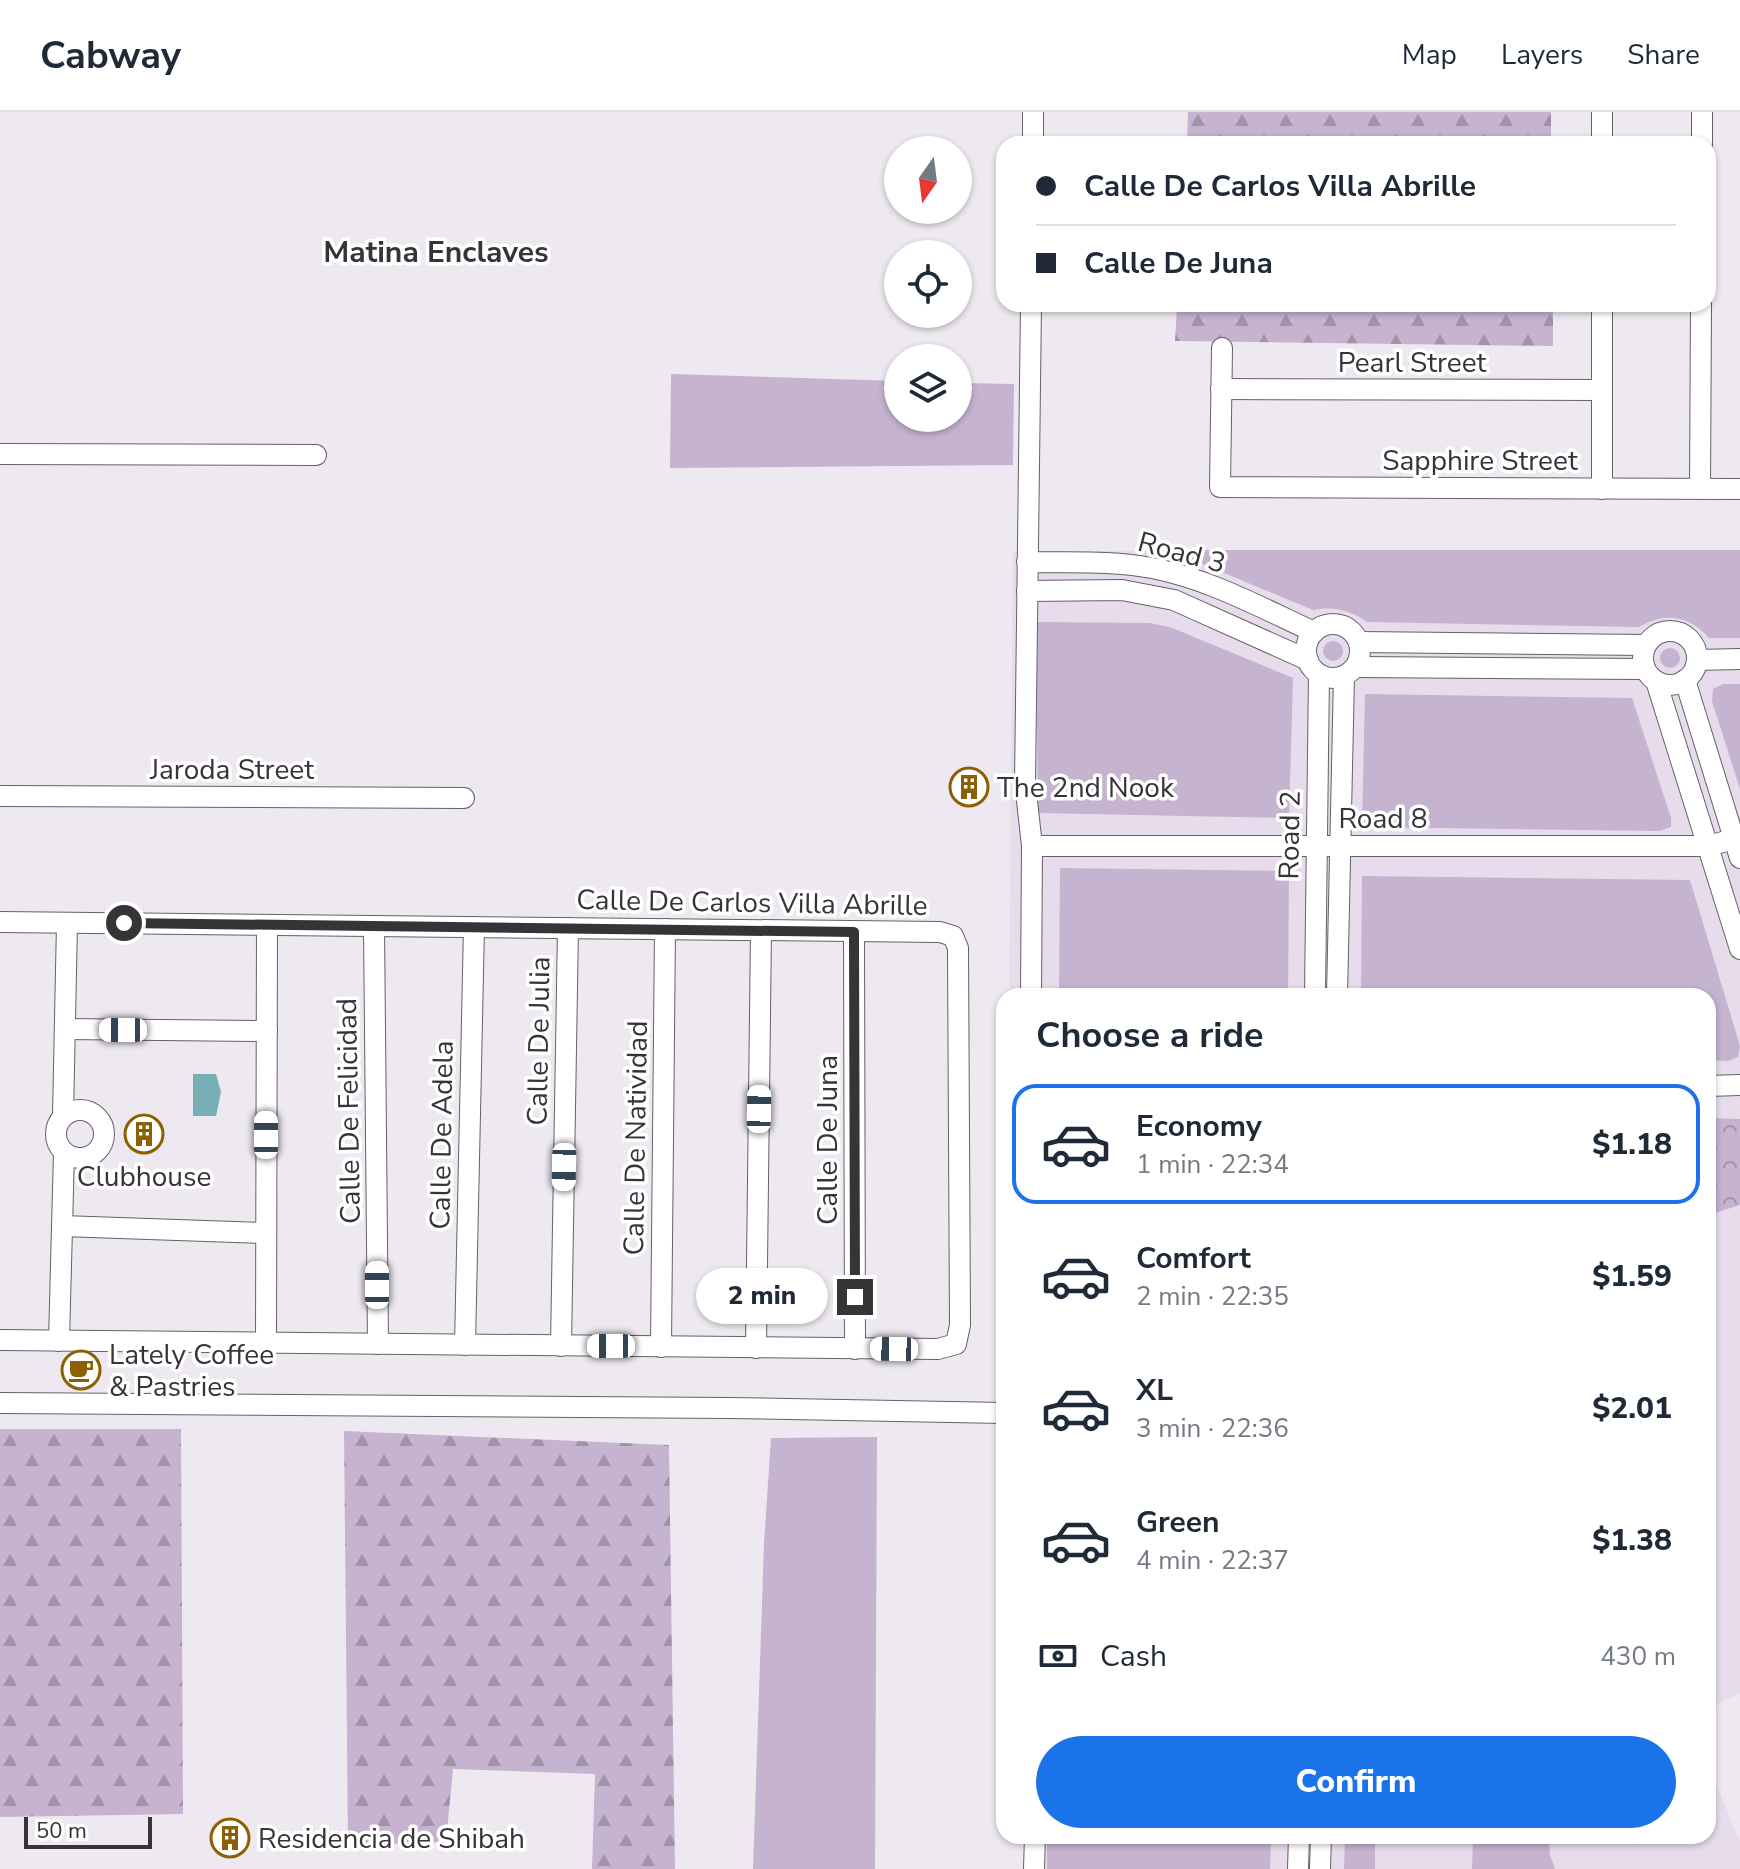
<!DOCTYPE html>
<meta charset="utf-8">
<style>
:root{--surface:#fff;--page:#f6f6f7;--text:#1f2937;--muted:#747a83;--line:#e0e1e3;--accent:#1a73e8}
body{margin:0;font-family:"Nunito Sans",sans-serif;background:var(--page);color:var(--text);height:100vh;display:flex;flex-direction:column;font-size:30px;white-space:nowrap}
*{box-sizing:border-box;margin:0}
p{font-size:26px;color:var(--muted)}
.icon{flex:none;width:44px;height:44px;fill:none;stroke:currentColor;stroke-width:2;stroke-linecap:round;stroke-linejoin:round}
.map{position:relative;flex:1;overflow:hidden}
.details{position:absolute;left:996px;top:876px;width:720px;height:856px;display:flex;flex-direction:column;background:var(--surface);border-radius:24px;box-shadow:0 2px 6px #0004}
.details>*{flex:none}
.hud{position:absolute;left:996px;top:24px;width:720px;height:176px;border-radius:24px;box-shadow:0 2px 6px #0004;display:grid;align-content:center;height:176px;padding:0 40px;background:var(--surface)}
.needle{width:52px;rotate:194deg}
.controls{position:absolute;left:884px;top:24px;display:grid;gap:16px}
.controls a{display:grid;place-items:center;width:88px;height:88px;border-radius:50%;background:var(--surface);box-shadow:0 2px 6px #0004;font-size:40px}
.scale{position:absolute;left:24px;bottom:20px;width:128px;box-sizing:border-box;padding-left:8px;border:4px solid #363437;border-top:0;font-size:22px;line-height:28px;white-space:nowrap;color:#363437;-webkit-text-stroke:6px #fff;paint-order:stroke}
.end{position:absolute;width:36px;height:36px;margin:-18px;border:10px solid #363437;background:#fff;box-shadow:0 0 0 4px #fff}
.from{border-radius:50%}
.bubble{position:absolute;height:56px;border-radius:28px;background:var(--surface);box-shadow:0 2px 6px #0004;font-size:26px;font-weight:800;line-height:56px;text-align:center}
.car{position:absolute;width:24px;height:48px;margin:-24px -12px;border-radius:10px;box-shadow:0 0 6px 2px #0007;background:linear-gradient(#fff 24%,#345 0 40%,#fff 0 76%,#345 0 86%,#fff 0)}
.hud b{display:flex;align-items:center;gap:28px;height:76px;font-size:30px}
.hud b+b{border-top:2px solid var(--line)}
.hud i{width:20px;height:20px;background:var(--text)}
ul{padding:0;list-style:none}
li{display:flex;align-items:center;gap:24px;height:120px;margin:0 16px 12px;padding:0 24px;border:4px solid transparent;border-radius:24px}
li div{flex:1}
li b{display:block;font-size:30px}
li em{font-style:normal;font-weight:800}
li.on{border-color:var(--accent)}
li>.icon{width:72px;height:72px;stroke-width:1.5}
h2{padding:0 40px;font-size:36px;line-height:96px}
.pay{display:flex;align-items:center;gap:20px;height:88px;padding:0 40px;font-size:30px}
.pay p{margin-inline-start:auto}
.button{display:flex;gap:16px;margin-top:auto;padding:16px 40px}
.button a{flex:1;height:92px;border-radius:48px;background:var(--accent);color:#fff;font-size:32px;font-weight:800;line-height:92px;text-align:center}
header{display:flex;align-items:center;gap:48px;box-sizing:border-box;height:112px;padding:0 40px;background:var(--surface);border-bottom:2px solid var(--line)}
header strong{font-size:38px}
nav{display:flex;gap:44px;margin-inline-start:auto;font-size:28px}
.map>svg:first-child{display:block}
</style>
<header>
<strong>Cabway</strong>
<nav><a>Map</a><a>Layers</a><a>Share</a></nav>
</header>
<div class="map">
<svg width="1740" height="1757" viewBox="0 0 1740 1757">
<defs>
<pattern id="forest-firs" width="22" height="20" patternUnits="userSpaceOnUse" patternTransform="scale(2)"><rect width="22" height="20" fill="#c5b3cf"/><path d="M5 1l3.5 6h-7zM16 11l3.5 6h-7z" fill="#a192a9"/></pattern>
<pattern id="park-crowns" width="20" height="18" patternUnits="userSpaceOnUse" patternTransform="scale(2)"><rect width="20" height="18" fill="#c5b3cf"/><path d="M2 6a3 3 0 1 1 6 0M12 15a3 3 0 1 1 6 0" fill="none" stroke="#a192a9"/></pattern>
</defs>
<rect width="100%" height="100%" fill="#eee9f0"/>
<g fill="#e6dceb">
<polygon points="1740,438 1740,1581 1708,1597 1708,884 1009,884 1013,439"/>
<polygon points="1708,1653 1740,1730 1740,1757 1023,1757 1024,1724 1708,1724"/>
</g>
<g fill="#c5b3cf">
<polygon points="671,262 898,269 898,306 958,306 958,271 1014,272 1013,353 670,356"/>
<path d="M 1169,438 L 1740,438 L 1740,526 L 1709,526 C 1689,503 1665,500 1639,515 L 1367,510 C 1350,498 1334,494 1313,498 Z"/>
<polygon points="1036,510 1150,511 1170,515 1293,566 1289,706 1038,701"/>
<circle cx="1333" cy="539" r="10"/>
<circle cx="1670" cy="546" r="10"/>
<polygon points="1723,572 1740,572 1740,677 1712,589 1713,577"/>
<polygon points="1365,582 1632,586 1671,706 1671,715 1659,719 1362,715"/>
<polygon points="1060,756 1289,759 1288,884 1059,884"/>
<polygon points="1362,764 1690,768 1740,934 1738,945 1728,949 1708,948 1708,884 1361,884"/>
<polygon points="877,1325 875,1757 753,1757 764,1432 771,1326"/>
<polygon points="1047,1724 1271,1724 1270,1757 1047,1757"/>
<polygon points="1345,1724 1375,1724 1375,1757 1344,1757"/>
<polygon points="1473,1724 1549,1724 1550,1743 1555,1757 1472,1757"/>
</g>
<g fill="url(#forest-firs)">
<polygon points="1188,0 1551,0 1551,32 1187,32"/>
<polygon points="1177,192 1553,192 1553,234 1175,229"/>
<polygon points="0,1317 181,1317 183,1702 0,1705"/>
<polygon points="344,1319 669,1333 675,1757 592,1757 595,1662 453,1657 446,1730 348,1733"/>
</g>
<polygon fill="url(#park-crowns)" points="1708,1006 1740,1007 1740,1093 1708,1103"/>
<polygon fill="#78afb7" points="193,962 216,962 221,980 216,1004 193,1004"/>
<g fill="none" stroke-linecap="round" stroke-linejoin="round">
<g stroke="#656167" stroke-width="22">
<g id="street">
<polyline points="1602,0 1602,32"/>
<polyline points="1033,32 1033,0"/>
<polyline points="1702,32 1702,0"/>
<polyline points="1031,192 1025,671 1032,734 1031,884"/>
<polyline points="1602,192 1602,377"/>
<polyline points="1222,236 1220,375 1740,377"/>
<polyline points="1221,277 1602,278"/>
<polyline points="0,342 316,343"/>
<polyline points="1700,377 1701,192"/>
<path d="M 1027,450 C 1068,451 1111,448 1152,456 C 1209,467 1262,496 1314,520"/>
<polyline points="1027,479 1122,478 1174,488 1308,548"/>
<circle cx="1333" cy="539" r="27"/>
<circle cx="1670" cy="546" r="27"/>
<polyline points="1359,530 1646,533"/>
<polyline points="1697,548 1740,547"/>
<polyline points="1356,555 1645,557"/>
<polyline points="1685,568 1740,746"/>
<polyline points="1656,569 1740,837"/>
<polyline points="0,684 464,686"/>
<polyline points="1032,734 1708,734 1734,727"/>
<polyline points="0,810 940,820 953,824 958,836 960,1213 956,1232 938,1237 0,1228"/>
<polyline points="374,814 378,1232"/>
<polyline points="854,820 855,1237"/>
<polyline points="1315,884 1319,562"/>
<polyline points="1337,884 1344,564"/>
<polyline points="65,917 267,919"/>
<polyline points="1708,974 1740,973"/>
<circle cx="80" cy="1022" r="24"/>
<polyline points="63,1004 67,811"/>
<polyline points="62,1114 266,1121"/>
<polyline points="59,1229 64,1040"/>
<polyline points="266,1231 267,813"/>
<polyline points="465,1233 474,815"/>
<polyline points="561,1234 568,816"/>
<polyline points="661,1235 665,817"/>
<polyline points="756,1236 761,819"/>
<polyline points="0,1291 730,1296 1004,1301"/>
<polyline points="1034,1757 1035,1724"/>
<polyline points="1298,1757 1299,1724"/>
<polyline points="1320,1757 1321,1724"/>
</g>
</g>
<use href="#street" stroke="#fff" stroke-width="20"/>
</g>
<g fill="none" stroke-linecap="round" stroke-linejoin="round">
<polyline stroke="#363437" stroke-width="10" points="124,811 854,820 855,1185"/>
</g>
<defs>
<g id="building-ring" transform="scale(2)"><circle r="9.5" fill="#fff" stroke="#8b5f02" stroke-width="1.5"/><path d="M-4-6H4V6H1V3H-1V6H-4ZM-2.5-4.3h1.7v1.8h-1.7ZM.8-4.3h1.7v1.8H.8ZM-2.5-1h1.7V.8h-1.7ZM.8-1h1.7V.8H.8Z" fill="#8b5f02"/></g>
<g id="cafe-ring" transform="scale(2)"><circle r="9.5" fill="#fff" stroke="#8b5f02" stroke-width="1.5"/><path d="M-5.5-4.5H6V0H3Q3 3.5 0 3.5H-2.5Q-5.5 3.5-5.5 0ZM3-3.2v2h1.7v-2ZM-6 4.5H4V6H-6Z" fill="#8b5f02"/></g>
</defs>
<g fill-rule="evenodd">
<use href="#building-ring" x="969" y="675"/>
<use href="#building-ring" x="144" y="1022"/>
<use href="#cafe-ring" x="81" y="1258"/>
<use href="#building-ring" x="230" y="1726"/>
</g>
<g text-anchor="middle" stroke-width="7" stroke-linejoin="round" paint-order="stroke">
<g font-size="28" fill="#363437" stroke="#fff">
<text x="1412" y="260">Pearl Street</text>
<text x="1480" y="358">Sapphire Street</text>
<text transform="translate(1182 440) rotate(15)" y="10">Road 3</text>
<text x="232" y="667">Jaroda Street</text>
<text x="1383" y="716">Road 8</text>
<text transform="translate(1289 723) rotate(-89)" y="10">Road 2</text>
<text transform="translate(752 790) rotate(1)" y="10">Calle De Carlos Villa Abrille</text>
<text transform="translate(538 929) rotate(-89)" y="10">Calle De Julia</text>
<text transform="translate(348 999) rotate(-91)" y="10">Calle De Felicidad</text>
<text transform="translate(441 1023) rotate(-89)" y="10">Calle De Adela</text>
<text transform="translate(635 1026) rotate(-89)" y="10">Calle De Natividad</text>
<text transform="translate(827 1028) rotate(-90)" y="10">Calle De Juna</text>
</g>
<g font-size="28" fill="#363437" stroke="#fff" text-anchor="start">
<text x="997" y="685">The 2nd Nook</text>
<text x="144" y="1074" text-anchor="middle">Clubhouse</text>
<text x="109" y="1252">Lately Coffee<tspan x="109" dy="32">&amp; Pastries</tspan></text>
<text x="258" y="1736">Residencia de Shibah</text>
</g>
<g font-size="30" font-weight="bold" fill="#363437" stroke="#fff">
<text x="436" y="150">Matina Enclaves</text>
</g>
</g>
</svg>
<div class="controls">
<a><svg class="needle" viewBox="-14 -14 28 28"><path d="M0-13l5 13h-10z" fill="#e53935"/><path d="M0 13l5-13h-10z" fill="#747a83"/></svg></a>
<a><svg class="icon" aria-label="locate" viewBox="0 0 24 24"><circle cx="12" cy="12" r="6"/><path d="M12 2v4M12 18v4M2 12h4M18 12h4"/></svg></a>
<a><svg class="icon" aria-label="layers" viewBox="0 0 24 24"><path d="M12 4l9 5-9 5-9-5zM3 14l9 5 9-5"/></svg></a>
</div>
<div class="scale">50 m</div>
<i class="end from" style="left:124px;top:811px"></i>
<i class="end" style="left:855px;top:1185px"></i>
<div class="bubble" style="left:696px;top:1156px;width:132px">2 min</div>
<i class="car" style="left:123px;top:918px;rotate:270deg"></i>
<i class="car" style="left:759px;top:997px;rotate:1deg"></i>
<i class="car" style="left:266px;top:1023px;rotate:0deg"></i>
<i class="car" style="left:564px;top:1055px;rotate:181deg"></i>
<i class="car" style="left:377px;top:1173px;rotate:0deg"></i>
<i class="car" style="left:611px;top:1234px;rotate:270deg"></i>
<i class="car" style="left:894px;top:1237px;rotate:271deg"></i>
<div class="hud">
<b><i class="from"></i>Calle De Carlos Villa Abrille</b>
<b><i></i>Calle De Juna</b>
</div>
<section class="details">
<h2>Choose a ride</h2>
<ul>
<li class="on"><svg class="icon" aria-label="car" viewBox="0 0 24 24"><path d="M5 17H2v-5l4-1 3-4h7l3 4 3 1v5h-3M9 17h6M6 11h13"/><circle cx="7" cy="17" r="2"/><circle cx="17" cy="17" r="2"/></svg><div><b>Economy</b><p>1 min · 22:34</p></div><em>$1.18</em></li>
<li><svg class="icon" aria-label="car" viewBox="0 0 24 24"><path d="M5 17H2v-5l4-1 3-4h7l3 4 3 1v5h-3M9 17h6M6 11h13"/><circle cx="7" cy="17" r="2"/><circle cx="17" cy="17" r="2"/></svg><div><b>Comfort</b><p>2 min · 22:35</p></div><em>$1.59</em></li>
<li><svg class="icon" aria-label="car" viewBox="0 0 24 24"><path d="M5 17H2v-5l4-1 3-4h7l3 4 3 1v5h-3M9 17h6M6 11h13"/><circle cx="7" cy="17" r="2"/><circle cx="17" cy="17" r="2"/></svg><div><b>XL</b><p>3 min · 22:36</p></div><em>$2.01</em></li>
<li><svg class="icon" aria-label="car" viewBox="0 0 24 24"><path d="M5 17H2v-5l4-1 3-4h7l3 4 3 1v5h-3M9 17h6M6 11h13"/><circle cx="7" cy="17" r="2"/><circle cx="17" cy="17" r="2"/></svg><div><b>Green</b><p>4 min · 22:37</p></div><em>$1.38</em></li>
</ul>
<div class="pay"><svg class="icon" aria-label="cash" viewBox="0 0 24 24"><path d="M3 7h18v10H3z"/><circle cx="12" cy="12" r="2"/></svg>Cash<p>430 m</p></div>
<div class="button"><a>Confirm</a></div>
</section>
</div>
